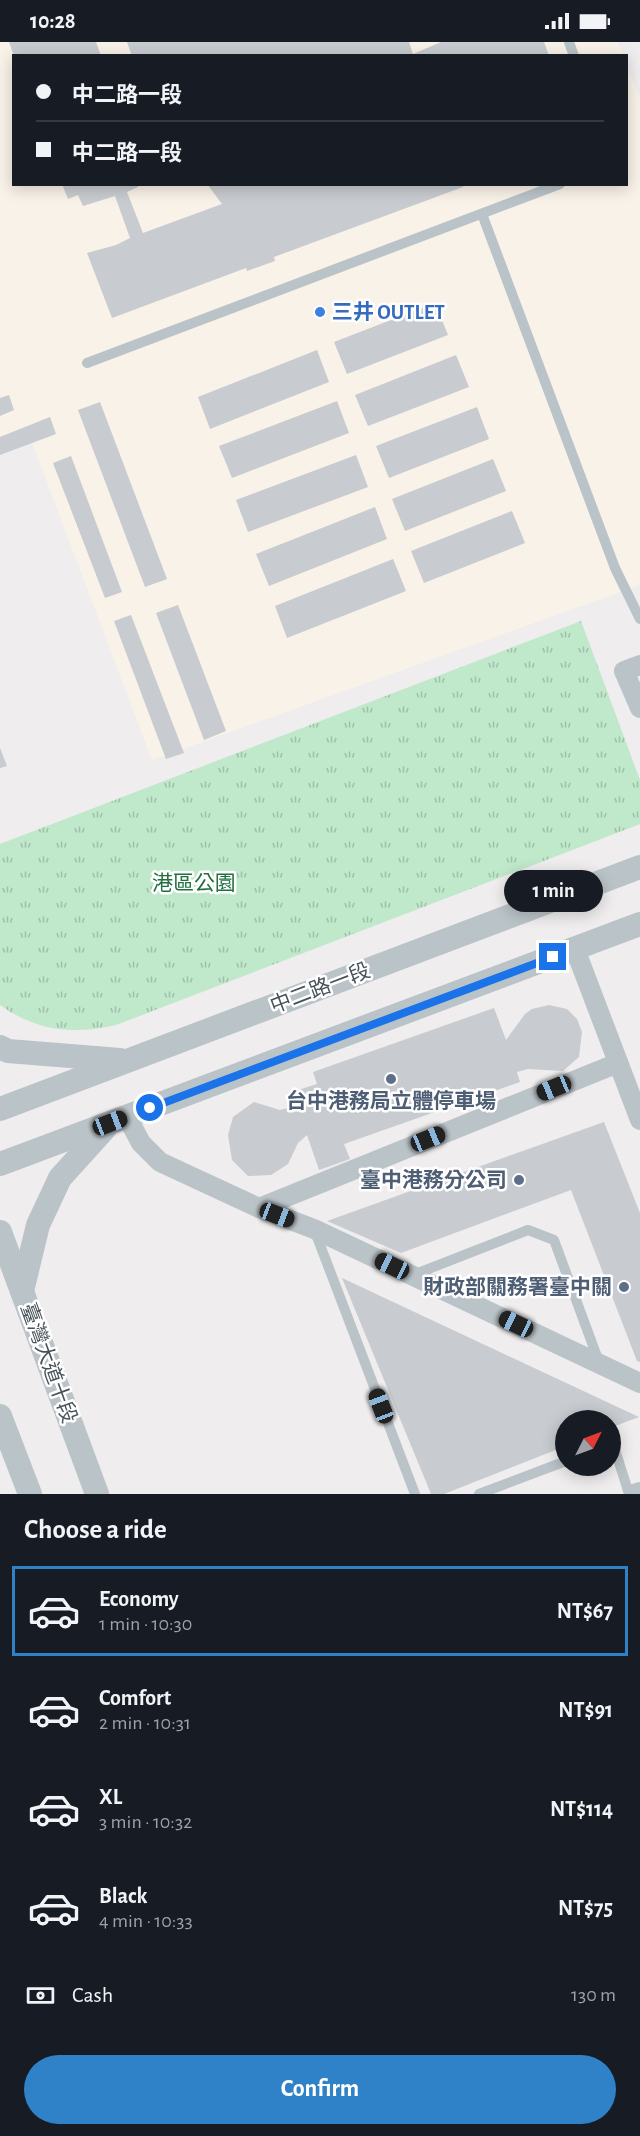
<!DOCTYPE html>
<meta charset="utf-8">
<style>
:root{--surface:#171b24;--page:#242831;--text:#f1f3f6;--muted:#9ea1a6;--line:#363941;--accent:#2f82c7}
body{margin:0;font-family:"Alegreya Sans","Noto Sans TC",sans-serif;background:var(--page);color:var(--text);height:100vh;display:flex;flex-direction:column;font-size:22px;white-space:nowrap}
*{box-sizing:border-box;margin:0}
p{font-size:20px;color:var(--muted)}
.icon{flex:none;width:33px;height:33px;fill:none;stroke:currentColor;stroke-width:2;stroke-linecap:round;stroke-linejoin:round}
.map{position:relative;height:1452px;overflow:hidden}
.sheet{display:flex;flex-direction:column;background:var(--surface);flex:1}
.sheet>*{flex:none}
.top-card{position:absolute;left:12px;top:12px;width:616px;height:132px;border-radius:0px;box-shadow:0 3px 15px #0003;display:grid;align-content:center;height:132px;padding:0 24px;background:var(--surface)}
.needle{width:39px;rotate:48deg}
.fabs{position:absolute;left:555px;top:1368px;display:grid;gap:12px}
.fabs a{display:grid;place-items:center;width:66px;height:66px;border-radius:50%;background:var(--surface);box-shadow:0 3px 15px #0003;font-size:30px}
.end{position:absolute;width:27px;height:27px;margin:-14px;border:8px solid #1a73e8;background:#fff;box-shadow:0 0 0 3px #fff}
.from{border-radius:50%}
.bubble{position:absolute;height:42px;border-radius:21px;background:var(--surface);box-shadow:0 3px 15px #0003;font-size:20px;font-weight:700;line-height:42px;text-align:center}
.car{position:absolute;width:18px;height:36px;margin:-18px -9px;border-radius:8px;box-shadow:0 0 4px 2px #0007;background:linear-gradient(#222 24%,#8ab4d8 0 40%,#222 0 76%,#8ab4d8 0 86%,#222 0)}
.top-card b{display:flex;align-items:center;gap:21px;height:57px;font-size:22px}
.top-card b+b{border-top:2px solid var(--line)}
.top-card i{width:15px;height:15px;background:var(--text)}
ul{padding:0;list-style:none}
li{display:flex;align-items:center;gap:18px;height:90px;margin:0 12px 9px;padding:0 12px;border:3px solid transparent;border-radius:0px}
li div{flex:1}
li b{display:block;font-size:22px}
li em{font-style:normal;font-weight:700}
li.selected{border-color:var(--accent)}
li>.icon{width:54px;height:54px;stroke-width:1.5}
h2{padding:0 24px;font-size:27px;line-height:72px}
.pay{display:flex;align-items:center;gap:15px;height:66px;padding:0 24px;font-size:22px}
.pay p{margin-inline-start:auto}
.primary-button{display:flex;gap:12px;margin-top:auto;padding:12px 24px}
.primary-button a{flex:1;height:69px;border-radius:36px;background:var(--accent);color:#fff;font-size:24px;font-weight:700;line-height:69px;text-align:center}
.status{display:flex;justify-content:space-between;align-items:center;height:42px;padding:0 30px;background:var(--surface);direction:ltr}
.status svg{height:16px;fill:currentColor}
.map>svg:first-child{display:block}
</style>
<div class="status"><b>10:28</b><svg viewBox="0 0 49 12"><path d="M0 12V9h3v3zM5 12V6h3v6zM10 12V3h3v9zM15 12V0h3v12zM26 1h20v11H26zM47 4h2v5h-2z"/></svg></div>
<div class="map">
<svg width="640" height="1452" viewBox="0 0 640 1452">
<defs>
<pattern id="park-tufts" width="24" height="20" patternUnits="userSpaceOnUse" patternTransform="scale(1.5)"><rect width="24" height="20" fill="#c0e8cb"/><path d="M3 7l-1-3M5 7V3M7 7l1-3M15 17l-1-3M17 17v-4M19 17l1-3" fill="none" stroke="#9ebfa8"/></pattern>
</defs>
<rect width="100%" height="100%" fill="#efeded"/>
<polygon fill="#f9f2e8" points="0,0 618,0 624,13 14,14 14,142 627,142 627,23 640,57 640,543 152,718 31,398 0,410"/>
<path fill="url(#park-tufts)" d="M 581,579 L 640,738 L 640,782 L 116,983 C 72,993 37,989 0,963 L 0,802 Z"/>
<g fill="#c8cbcf">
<polygon points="9,0 96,0 101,14 14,14"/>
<polygon points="127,0 409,0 413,12 441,0 544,0 549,14 132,14"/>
<polygon points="62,142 138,142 138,145 127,150 143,191 222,162 207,142 462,142 463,145 274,215 275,219 247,229 246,226 112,276 87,211 116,203 130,196 115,154 83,164 78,153 68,157"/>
<polygon points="435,261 448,293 347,332 334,300"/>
<polygon points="317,308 329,340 210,387 198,355"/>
<polygon points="456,313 469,345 368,384 355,353"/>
<polygon points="9,353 14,368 0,374 0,356"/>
<polygon points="337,359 349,391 232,436 219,404"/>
<polygon points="100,360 167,537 145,545 78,368"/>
<polygon points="477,365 489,397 389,436 376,404"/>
<polygon points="50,375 56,392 0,413 0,395"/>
<polygon points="356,413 368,445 248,490 236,458"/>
<polygon points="71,414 122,550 105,556 53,421"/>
<polygon points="493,417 506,449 405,489 392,457"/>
<polygon points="375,465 387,497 269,544 256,512"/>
<polygon points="512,469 525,501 424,541 411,509"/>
<polygon points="393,517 406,549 287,596 275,564"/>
<polygon points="178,563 226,689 204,698 156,571"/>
<polygon points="131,573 184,711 166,717 114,579"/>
<polygon points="0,706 7,724 0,726"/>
<polygon points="549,963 567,967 577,977 582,990 579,1015 563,1029 528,1027 517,1030 520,1040 344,1102 350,1117 319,1128 307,1093 298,1101 288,1122 271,1133 248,1134 232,1118 228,1093 233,1075 254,1060 280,1068 296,1064 292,1050 317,1042 313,1030 494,966 506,998 525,972 532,967"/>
<polygon points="604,1080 640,1171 640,1320 637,1319 571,1148 401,1211 327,1179"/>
<polygon points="342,1236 639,1375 610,1386 610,1378 566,1378 566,1404 444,1452 431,1452"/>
</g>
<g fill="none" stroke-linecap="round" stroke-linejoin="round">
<g stroke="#bac3c8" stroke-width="10">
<polyline points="569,0 574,14"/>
<polyline points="482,172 615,526 640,577"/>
<polyline points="87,321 560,142"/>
<polyline points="314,1187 415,1452"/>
<polyline points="413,1233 528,1188 554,1198 599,1320"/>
<polyline points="610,1402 613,1401 629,1452"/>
<polyline points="479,1452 566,1419"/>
</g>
<g stroke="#bac3c8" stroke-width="20">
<polyline points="640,623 624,629 640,666"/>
<polyline points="575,907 640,1078"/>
<polyline points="127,1075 141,1101 160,1120 259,1166 314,1187 640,1341"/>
<polyline points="259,1166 618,1021"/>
<polyline points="634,1452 640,1450"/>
</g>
<g stroke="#bac3c8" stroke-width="24">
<polyline points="0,1005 8,1009 120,1018"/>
<polyline points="0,1067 640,825"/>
<polyline points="0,1122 640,882"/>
<polyline points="0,1190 97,1452"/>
<polyline points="22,1249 38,1183 60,1136 107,1084"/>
<polyline points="0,1374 30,1452"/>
</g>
</g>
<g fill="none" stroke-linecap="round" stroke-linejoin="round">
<polyline stroke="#1a73e8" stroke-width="8" points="150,1066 553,915"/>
</g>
<circle fill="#3f7fe0" stroke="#fff" stroke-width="2" cx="320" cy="270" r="6"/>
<g fill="#5c6f8a" stroke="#fff" stroke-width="2">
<circle cx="391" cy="1037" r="6"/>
<circle cx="519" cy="1138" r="6"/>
<circle cx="624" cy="1245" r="6"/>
</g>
<g text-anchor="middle" stroke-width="5" stroke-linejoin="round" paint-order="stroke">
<g font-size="21" font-weight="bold" fill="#366cbe" stroke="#fff" text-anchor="start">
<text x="332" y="277">三井 OUTLET</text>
</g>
<g font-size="21" fill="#227040" stroke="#fff">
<text x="194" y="848">港區公園</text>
</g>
<g font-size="21" fill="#485258" stroke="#fff">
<text transform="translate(320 946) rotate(-21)" y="7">中二路一段</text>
<text transform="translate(49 1321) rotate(70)" y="7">臺灣大道十段</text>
</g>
<g font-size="21" font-weight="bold" fill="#4e5e75" stroke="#fff" text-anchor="end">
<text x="391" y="1066" text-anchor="middle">台中港務局立體停車場</text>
<text x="507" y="1145">臺中港務分公司</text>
<text x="612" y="1252">財政部關務署臺中關</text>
</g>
</g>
</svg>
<div class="fabs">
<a><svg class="needle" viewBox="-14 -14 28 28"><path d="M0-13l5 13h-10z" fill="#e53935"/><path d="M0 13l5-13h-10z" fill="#9ea1a6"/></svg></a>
</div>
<i class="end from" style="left:150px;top:1066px"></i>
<i class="end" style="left:553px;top:915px"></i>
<div class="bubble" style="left:504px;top:828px;width:99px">1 min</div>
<i class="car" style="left:554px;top:1046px;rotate:248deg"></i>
<i class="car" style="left:110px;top:1081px;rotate:69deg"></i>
<i class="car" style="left:428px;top:1097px;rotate:68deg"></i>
<i class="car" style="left:277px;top:1173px;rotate:111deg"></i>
<i class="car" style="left:392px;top:1224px;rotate:295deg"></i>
<i class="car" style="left:516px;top:1282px;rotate:295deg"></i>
<i class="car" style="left:381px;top:1364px;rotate:339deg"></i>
<div class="top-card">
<b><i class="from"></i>中二路一段</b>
<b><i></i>中二路一段</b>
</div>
</div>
<section class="sheet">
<h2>Choose a ride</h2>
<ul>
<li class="selected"><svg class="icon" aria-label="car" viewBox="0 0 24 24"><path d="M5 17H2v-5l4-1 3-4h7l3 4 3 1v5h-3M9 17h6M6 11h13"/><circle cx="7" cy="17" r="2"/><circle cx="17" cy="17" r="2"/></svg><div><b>Economy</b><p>1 min · 10:30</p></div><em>NT$67</em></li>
<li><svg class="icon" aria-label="car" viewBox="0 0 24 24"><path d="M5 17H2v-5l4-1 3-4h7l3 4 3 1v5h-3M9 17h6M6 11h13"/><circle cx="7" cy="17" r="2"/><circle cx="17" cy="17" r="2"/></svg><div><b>Comfort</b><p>2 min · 10:31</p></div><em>NT$91</em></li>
<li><svg class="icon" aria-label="car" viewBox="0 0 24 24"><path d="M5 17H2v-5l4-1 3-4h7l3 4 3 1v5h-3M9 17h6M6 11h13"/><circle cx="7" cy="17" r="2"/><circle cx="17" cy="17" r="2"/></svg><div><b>XL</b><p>3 min · 10:32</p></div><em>NT$114</em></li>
<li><svg class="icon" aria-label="car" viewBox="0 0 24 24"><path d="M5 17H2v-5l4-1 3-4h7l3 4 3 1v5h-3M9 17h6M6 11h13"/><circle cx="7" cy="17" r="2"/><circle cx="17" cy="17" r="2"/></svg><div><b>Black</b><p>4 min · 10:33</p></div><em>NT$75</em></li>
</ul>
<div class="pay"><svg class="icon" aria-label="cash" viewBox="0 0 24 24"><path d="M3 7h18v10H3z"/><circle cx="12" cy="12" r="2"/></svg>Cash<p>130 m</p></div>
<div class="primary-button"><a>Confirm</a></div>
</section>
